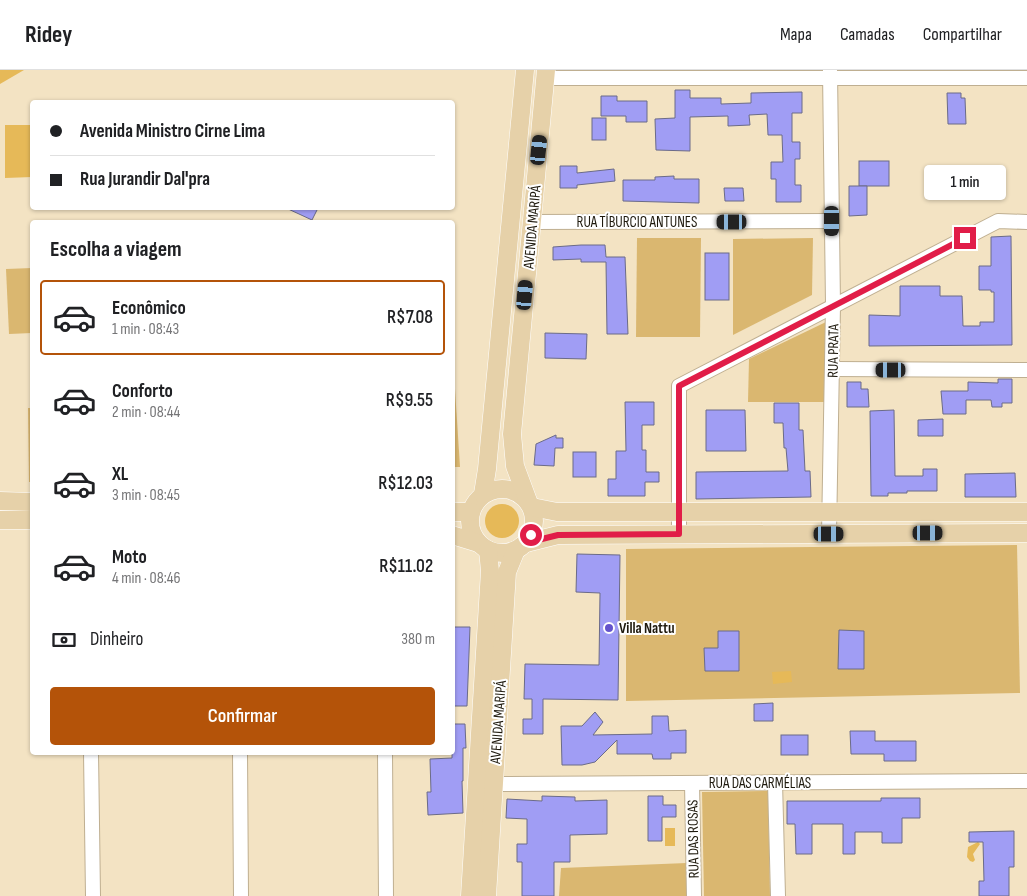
<!DOCTYPE html>
<html lang="pt">
<meta charset="utf-8">
<style>
:root{--surface:#fff;--page:#f6f6f6;--text:#202124;--muted:#757577;--line:#e0e0e0;--accent:#b45309}
body{margin:0;font-family:"Sofia Sans Condensed",sans-serif;background:var(--page);color:var(--text);height:100vh;display:flex;flex-direction:column;font-size:19px;white-space:nowrap}
*{box-sizing:border-box;margin:0}
p{font-size:16px;color:var(--muted)}
.icon{flex:none;width:28px;height:28px;fill:none;stroke:currentColor;stroke-width:2;stroke-linecap:round;stroke-linejoin:round}
.map{position:relative;flex:1;overflow:hidden}
.details{position:absolute;left:30px;top:150px;width:425px;height:535px;display:flex;flex-direction:column;background:var(--surface);border-radius:5px;box-shadow:0 1px 4px #0004}
.details>*{flex:none}
.top-card{position:absolute;left:30px;top:30px;width:425px;height:110px;border-radius:5px;box-shadow:0 1px 4px #0004;display:grid;align-content:center;height:110px;padding:0 20px;background:var(--surface)}
.end{position:absolute;width:22px;height:22px;margin:-11px;border:6px solid #e11d48;background:#fff;box-shadow:0 0 0 2px #fff}
.from{border-radius:50%}
.bubble{position:absolute;height:35px;border-radius:5px;background:var(--surface);box-shadow:0 1px 4px #0004;font-size:16px;font-weight:600;line-height:35px;text-align:center}
.car{position:absolute;width:15px;height:30px;margin:-15px -8px;border-radius:6px;box-shadow:0 0 4px 1px #0007;background:linear-gradient(#222 24%,#8ab4d8 0 40%,#222 0 76%,#8ab4d8 0 86%,#222 0)}
.top-card b{display:flex;align-items:center;gap:18px;height:48px;font-size:19px}
.top-card b+b{border-top:1px solid var(--line)}
.top-card i{width:12px;height:12px;background:var(--text)}
ul{padding:0;list-style:none}
li{display:flex;align-items:center;gap:15px;height:75px;margin:0 10px 8px;padding:0 10px;border:2px solid transparent;border-radius:5px}
li div{flex:1}
li b{display:block;font-size:19px}
li em{font-style:normal;font-weight:600}
li.active{border-color:var(--accent)}
li>.icon{width:45px;height:45px;stroke-width:1.5}
h2{padding:0 20px;font-size:22px;line-height:60px}
.pay{display:flex;align-items:center;gap:12px;height:55px;padding:0 20px;font-size:19px}
.pay p{margin-inline-start:auto}
.action{display:flex;gap:10px;margin-top:auto;padding:10px 20px}
.action a{flex:1;height:58px;border-radius:5px;background:var(--accent);color:#fff;font-size:20px;font-weight:600;line-height:58px;text-align:center}
header{display:flex;align-items:center;gap:30px;box-sizing:border-box;height:70px;padding:0 25px;background:var(--surface);border-bottom:1px solid var(--line)}
header strong{font-size:24px}
nav{display:flex;gap:28px;margin-inline-start:auto;font-size:18px}
.map>svg:first-child{display:block}
</style>
<header>
<strong>Ridey</strong>
<nav><a>Mapa</a><a>Camadas</a><a>Compartilhar</a></nav>
</header>
<div class="map">
<svg width="1027" height="826" viewBox="0 0 1027 826">
<rect width="100%" height="100%" fill="#f3e3c3"/>
<g fill="#dab770">
<polygon points="637,168 701,168 700,267 636,267"/>
<polygon points="813,168 812,225 733,265 733,169"/>
<polygon points="32,198 32,263 9,264 6,199"/>
<polygon points="826,252 825,332 748,332 749,289"/>
<polygon points="453,288 460,397 452,397"/>
<polygon points="28,338 32,338 32,412 29,412"/>
<polygon points="1017,475 1020,623 626,631 626,479"/>
<polygon points="768,721 770,826 704,826 702,722"/>
<polygon points="687,793 688,826 559,826 561,798"/>
</g>
<g fill="#e6b958">
<polygon points="0,0 24,0 0,14"/>
<polygon points="5,55 32,55 32,107 5,108"/>
<circle cx="502" cy="451" r="17"/>
<polygon points="791,601 792,612 773,614 772,602"/>
<rect x="665" y="758" width="10" height="18"/>
<polygon points="978,772 980,774 973,784 975,790 973,792 970,791 967,787 968,777"/>
</g>
<g fill="#a09df4" stroke="#6b6b88">
<polygon points="675,20 690,20 690,28 721,28 721,34 751,33 751,23 802,22 802,43 792,43 792,72 800,72 800,89 795,89 795,115 801,115 801,132 776,132 776,109 771,109 771,92 783,92 782,65 768,65 767,44 749,45 750,55 728,56 728,46 690,47 690,81 656,80 655,49 675,48"/>
<polygon points="947,23 961,23 961,28 965,28 966,54 948,54"/>
<polygon points="601,26 617,26 617,31 647,31 647,52 626,52 626,46 601,46"/>
<rect x="592" y="48" width="14" height="22"/>
<rect x="859" y="91" width="30" height="25"/>
<polygon points="560,96 577,96 577,103 614,99 615,111 577,115 577,118 560,118"/>
<polygon points="674,106 674,109 699,109 699,133 623,131 623,110 655,110 655,107"/>
<polygon points="849,116 867,116 867,145 849,146"/>
<polygon points="724,118 743,118 744,131 725,131"/>
<polygon points="286,138 318,138 312,150"/>
<polygon points="1011,166 1012,275 869,276 869,245 900,246 900,216 940,216 940,226 962,226 963,256 980,256 980,252 994,252 994,222 991,222 991,220 979,220 979,196 991,196 991,167"/>
<polygon points="581,175 605,175 606,187 625,187 628,264 607,264 606,192 581,192 581,189 553,190 553,177"/>
<rect x="705" y="183" width="24" height="47"/>
<polygon points="545,263 587,264 586,289 545,288"/>
<polygon points="998,309 1012,309 1012,333 1002,333 1002,337 992,337 991,330 966,330 966,344 943,344 941,321 968,321 968,312 998,313"/>
<polygon points="847,312 861,312 861,319 868,319 869,337 847,337"/>
<polygon points="625,332 654,332 654,355 642,355 642,380 646,380 646,402 659,402 659,412 645,412 645,426 608,426 608,409 616,409 616,381 626,381"/>
<polygon points="774,333 799,333 799,360 803,360 805,401 810,401 811,427 696,429 696,402 788,401 786,378 784,378 783,353 774,353"/>
<polygon points="706,340 745,340 746,381 706,381"/>
<polygon points="894,340 895,406 923,406 923,399 937,399 937,421 907,421 907,423 888,423 888,426 871,426 870,341"/>
<polygon points="943,349 943,366 918,366 918,350"/>
<polygon points="556,365 556,368 563,368 563,378 555,378 554,396 534,395 536,374"/>
<rect x="573" y="382" width="23" height="25"/>
<polygon points="1015,403 1016,427 965,427 965,404"/>
<polygon points="577,484 620,485 618,630 543,629 543,664 523,664 523,649 532,649 532,629 524,629 525,594 599,595 600,523 576,522"/>
<polygon points="452,557 470,557 467,636 452,636"/>
<polygon points="839,560 864,561 864,599 838,599"/>
<polygon points="718,561 739,561 739,601 705,601 704,578 718,578"/>
<polygon points="773,633 773,651 754,651 754,634"/>
<polygon points="595,642 603,652 593,665 652,664 652,646 668,646 669,661 686,660 686,683 671,683 671,689 653,689 652,684 617,684 617,670 595,692 582,695 562,695 561,656 582,656"/>
<polygon points="452,654 465,654 466,678 463,678 463,711 462,711 463,743 428,745 427,722 431,722 430,689 452,688"/>
<polygon points="850,661 875,661 875,671 916,671 916,691 884,691 884,684 851,684"/>
<rect x="781" y="665" width="27" height="20"/>
<polygon points="542,726 575,727 575,731 607,730 607,764 570,765 570,792 554,792 554,826 522,826 522,792 517,792 517,774 527,774 527,749 506,748 507,729 542,731"/>
<polygon points="648,726 663,726 663,735 676,735 676,747 662,747 662,771 648,771"/>
<polygon points="881,728 920,728 920,748 902,748 902,773 882,773 882,762 855,762 855,784 843,784 843,754 812,754 812,784 796,784 795,754 787,754 787,731 881,731"/>
<polygon points="1014,761 1014,797 1009,797 1009,826 979,826 979,811 984,811 983,772 969,772 969,762"/>
</g>
<g fill="none" stroke-linecap="round" stroke-linejoin="round">
<g stroke="#bfaf91" stroke-width="16">
<g id="minor">
<polyline points="546,8 1027,8"/>
<polyline points="532,152 832,151"/>
<polyline points="833,299 1027,300"/>
<polyline points="679,464 679,316 998,151 1027,152"/>
<polyline points="829,464 833,235 830,1"/>
<polyline points="91,682 93,826"/>
<polyline points="240,682 241,826"/>
<polyline points="385,682 386,826"/>
<polyline points="775,712 778,826"/>
<polyline points="692,713 694,826"/>
<polyline points="494,714 1027,711"/>
</g>
</g>
<g stroke="#fff" stroke-width="19">
<g id="major">
<circle cx="502" cy="451" r="32"/>
<polyline points="483,424 487,399 525,0"/>
<polyline points="0,431 32,432"/>
<polyline points="528,431 515,396 512,364 546,0"/>
<polyline points="532,437 557,442 1027,442"/>
<polyline points="452,442 471,442"/>
<polyline points="0,450 32,450"/>
<polyline points="452,465 478,473"/>
<polyline points="526,473 558,465 1027,463"/>
<polyline points="470,826 490,501 488,480"/>
<polyline points="487,826 507,502 516,480"/>
</g>
</g>
<use href="#minor" stroke="#fff" stroke-width="14"/>
<use href="#major" stroke="#e6d1a9" stroke-width="18"/>
</g>
<g fill="none" stroke-linecap="round" stroke-linejoin="round">
<polyline stroke="#e11d48" stroke-width="6" points="531,465 526,473 558,465 679,464 679,316 965,168"/>
</g>
<circle fill="#6453cc" stroke="#fff" stroke-width="2" cx="609" cy="558" r="5"/>
<g text-anchor="middle" stroke-width="4" stroke-linejoin="round" paint-order="stroke">
<g font-size="15" fill="#1f1a0e" stroke="#fff">
<text x="637" y="157">RUA TÍBURCIO ANTUNES</text>
<text transform="translate(532 157) rotate(-85)" y="5">AVENIDA MARIPÁ</text>
<text transform="translate(833 281) rotate(-89)" y="5">RUA PRATA</text>
<text transform="translate(498 652) rotate(-86)" y="5">AVENIDA MARIPÁ</text>
<text x="760" y="718">RUA DAS CARMÉLIAS</text>
<text transform="translate(693 769) rotate(-91)" y="5">RUA DAS ROSAS</text>
</g>
<g font-size="15" font-weight="bold" fill="#1f1a0e" stroke="#fff" text-anchor="start">
<text x="619" y="563">Villa Nattu</text>
</g>
</g>
</svg>
<i class="end from" style="left:531px;top:465px"></i>
<i class="end" style="left:965px;top:168px"></i>
<div class="bubble" style="left:924px;top:95px;width:82px">1 min</div>
<i class="car" style="left:539px;top:80px;rotate:6deg"></i>
<i class="car" style="left:832px;top:151px;rotate:180deg"></i>
<i class="car" style="left:732px;top:152px;rotate:270deg"></i>
<i class="car" style="left:525px;top:225px;rotate:5deg"></i>
<i class="car" style="left:891px;top:300px;rotate:270deg"></i>
<i class="car" style="left:928px;top:463px;rotate:90deg"></i>
<i class="car" style="left:829px;top:464px;rotate:90deg"></i>
<div class="top-card">
<b><i class="from"></i>Avenida Ministro Cirne Lima</b>
<b><i></i>Rua Jurandir Dal'pra</b>
</div>
<section class="details">
<h2>Escolha a viagem</h2>
<ul>
<li class="active"><svg class="icon" aria-label="car" viewBox="0 0 24 24"><path d="M5 17H2v-5l4-1 3-4h7l3 4 3 1v5h-3M9 17h6M6 11h13"/><circle cx="7" cy="17" r="2"/><circle cx="17" cy="17" r="2"/></svg><div><b>Econômico</b><p>1 min · 08:43</p></div><em>R$7.08</em></li>
<li><svg class="icon" aria-label="car" viewBox="0 0 24 24"><path d="M5 17H2v-5l4-1 3-4h7l3 4 3 1v5h-3M9 17h6M6 11h13"/><circle cx="7" cy="17" r="2"/><circle cx="17" cy="17" r="2"/></svg><div><b>Conforto</b><p>2 min · 08:44</p></div><em>R$9.55</em></li>
<li><svg class="icon" aria-label="car" viewBox="0 0 24 24"><path d="M5 17H2v-5l4-1 3-4h7l3 4 3 1v5h-3M9 17h6M6 11h13"/><circle cx="7" cy="17" r="2"/><circle cx="17" cy="17" r="2"/></svg><div><b>XL</b><p>3 min · 08:45</p></div><em>R$12.03</em></li>
<li><svg class="icon" aria-label="car" viewBox="0 0 24 24"><path d="M5 17H2v-5l4-1 3-4h7l3 4 3 1v5h-3M9 17h6M6 11h13"/><circle cx="7" cy="17" r="2"/><circle cx="17" cy="17" r="2"/></svg><div><b>Moto</b><p>4 min · 08:46</p></div><em>R$11.02</em></li>
</ul>
<div class="pay"><svg class="icon" aria-label="cash" viewBox="0 0 24 24"><path d="M3 7h18v10H3z"/><circle cx="12" cy="12" r="2"/></svg>Dinheiro<p>380 m</p></div>
<div class="action"><a>Confirmar</a></div>
</section>
</div>
